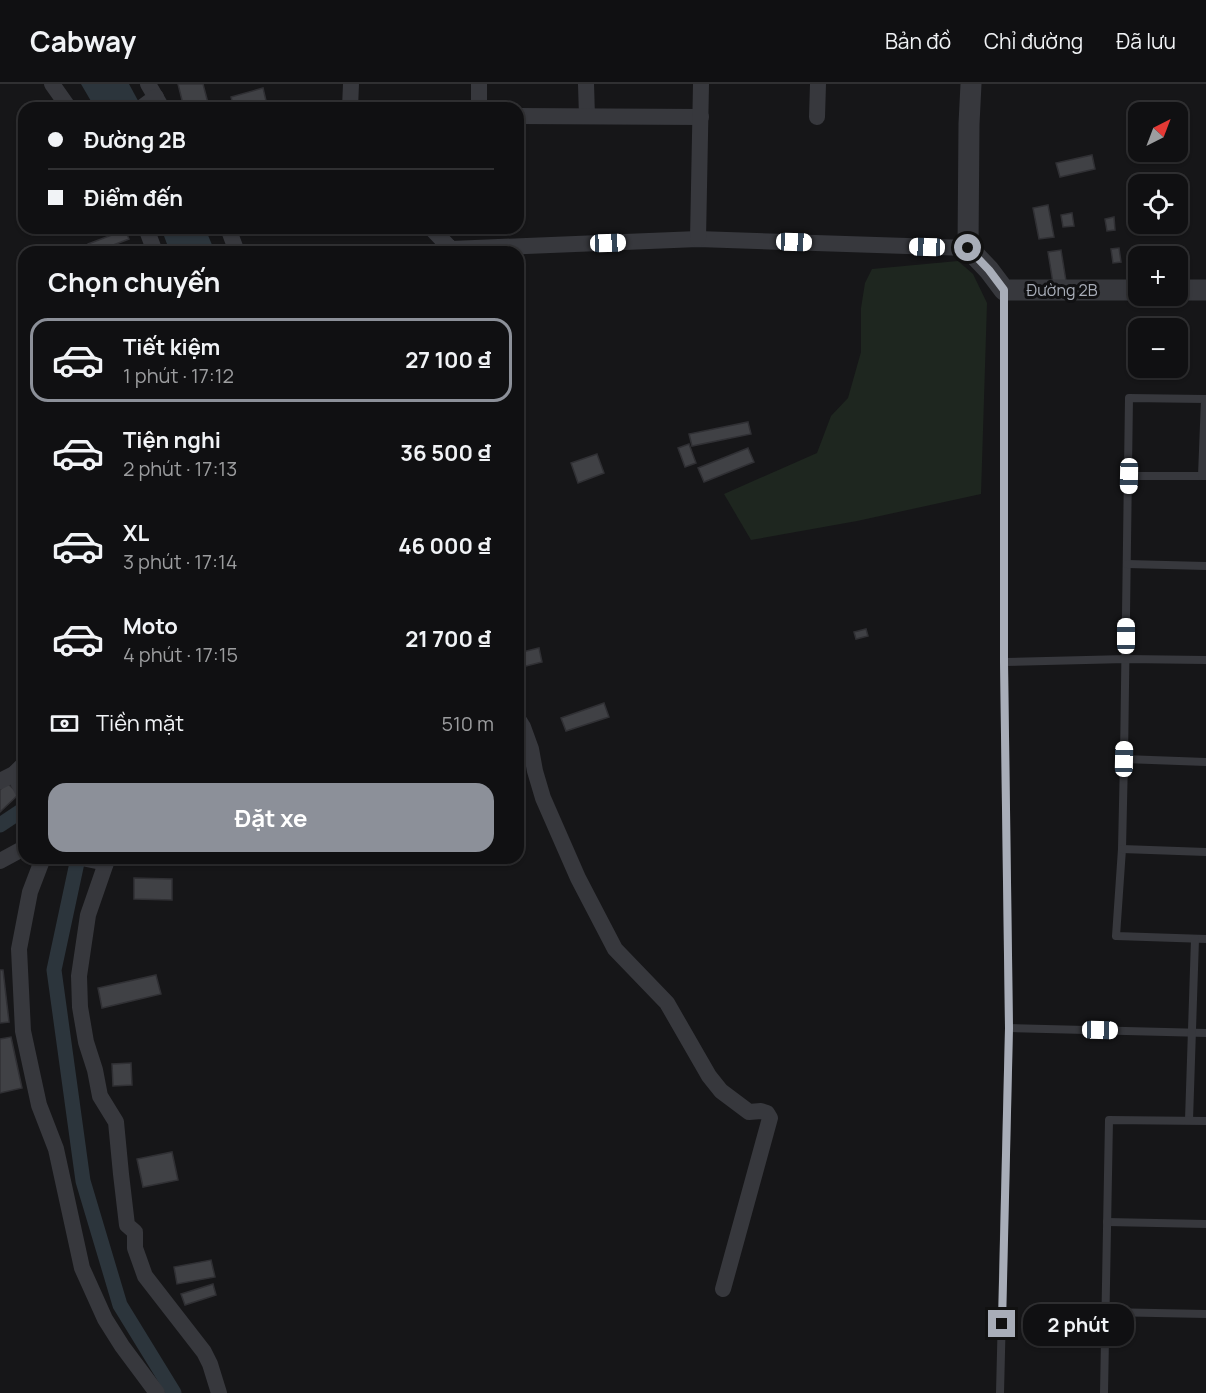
<!DOCTYPE html>
<html lang="vi">
<meta charset="utf-8">
<style>
:root{--surface:#101012;--page:#1e1e20;--text:#f1f3f6;--muted:#9c9d9f;--line:#303032;--accent:#8c9099}
body{margin:0;font-family:Manrope,sans-serif;background:var(--page);color:var(--text);height:100vh;display:flex;flex-direction:column;font-size:22px;white-space:nowrap}
*{box-sizing:border-box;margin:0}
p{font-size:20px;color:var(--muted)}
.icon{flex:none;width:33px;height:33px;fill:none;stroke:currentColor;stroke-width:2;stroke-linecap:round;stroke-linejoin:round}
.map{position:relative;flex:1;overflow:hidden}
.side{position:absolute;left:18px;top:162px;width:506px;height:618px;display:flex;flex-direction:column;background:var(--surface);border-radius:18px;box-shadow:0 2px 4px #0004,0 0 0 2px var(--line)}
.side>*{flex:none}
.guide{position:absolute;left:18px;top:18px;width:506px;height:132px;border-radius:18px;box-shadow:0 2px 4px #0004,0 0 0 2px var(--line);display:grid;align-content:center;height:132px;padding:0 30px;background:var(--surface)}
.needle{width:39px;rotate:42deg}
.controls{position:absolute;left:1128px;top:18px;display:grid;gap:12px}
.controls a{display:grid;place-items:center;width:60px;height:60px;border-radius:12px;background:var(--surface);box-shadow:0 2px 4px #0004,0 0 0 2px var(--line);font-size:30px}
.end{position:absolute;width:27px;height:27px;margin:-14px;border:8px solid #a8adb8;background:#111;box-shadow:0 0 0 3px #111}
.from{border-radius:50%}
.bubble{position:absolute;height:42px;border-radius:18px;background:var(--surface);box-shadow:0 2px 4px #0004,0 0 0 2px var(--line);font-size:20px;font-weight:700;line-height:42px;text-align:center}
.car{position:absolute;width:18px;height:36px;margin:-18px -9px;border-radius:8px;box-shadow:0 0 4px 2px #0007;background:linear-gradient(#fff 24%,#345 0 40%,#fff 0 76%,#345 0 86%,#fff 0)}
.guide b{display:flex;align-items:center;gap:21px;height:57px;font-size:22px}
.guide b+b{border-top:2px solid var(--line)}
.guide i{width:15px;height:15px;background:var(--text)}
ul{padding:0;list-style:none}
li{display:flex;align-items:center;gap:18px;height:84px;margin:0 12px 9px;padding:0 18px;border:3px solid transparent;border-radius:18px}
li div{flex:1}
li b{display:block;font-size:22px}
li em{font-style:normal;font-weight:700}
li.current{border-color:var(--accent)}
li>.icon{width:54px;height:54px;stroke-width:1.5}
h2{padding:0 30px;font-size:27px;line-height:72px}
.pay{display:flex;align-items:center;gap:15px;height:66px;padding:0 30px;font-size:22px}
.pay p{margin-inline-start:auto}
.cta{display:flex;gap:12px;margin-top:auto;padding:12px 30px}
.cta a{flex:1;height:69px;border-radius:18px;background:var(--accent);color:#fff;font-size:24px;font-weight:700;line-height:69px;text-align:center}
header{display:flex;align-items:center;gap:36px;box-sizing:border-box;height:84px;padding:0 30px;background:var(--surface);border-bottom:2px solid var(--line)}
header strong{font-size:28px}
nav{display:flex;gap:33px;margin-inline-start:auto;font-size:21px}
.map>svg:first-child{display:block}
</style>
<header>
<strong>Cabway</strong>
<nav><a>Bản đồ</a><a>Chỉ đường</a><a>Đã lưu</a></nav>
</header>
<div class="map">
<svg width="1206" height="1309" viewBox="0 0 1206 1309">
<rect width="100%" height="100%" fill="#161618"/>
<polygon fill="#1e261f" points="958,177 973,190 987,219 981,410 857,437 751,456 724,410 817,369 831,332 848,314 861,268 861,224 865,199 872,185"/>
<g fill="#2c353c">
<polygon points="81,0 129,0 142,24 95,24"/>
<polygon points="161,144 205,144 215,168 170,168"/>
</g>
<g fill="none" stroke-linecap="round" stroke-linejoin="round">
<g stroke="#2c353c" stroke-width="15">
<polyline points="0,741 24,725"/>
<polyline points="78,774 54,886 83,1097 120,1221 174,1309"/>
</g>
</g>
<g fill="#404145" stroke="#303034" stroke-width="1.5">
<polygon points="178,0 203,0 208,19 184,24"/>
<polygon points="263,4 267,21 256,24 234,24 231,13"/>
<polygon points="1092,71 1095,85 1060,93 1056,79"/>
<polygon points="1135,113 1138,125 1130,127 1127,115"/>
<polygon points="1048,121 1054,153 1039,155 1033,124"/>
<polygon points="1072,129 1074,142 1063,143 1061,131"/>
<polygon points="1114,133 1115,146 1107,147 1105,135"/>
<polygon points="125,146 129,155 95,168 90,168 88,160"/>
<polygon points="1119,164 1121,178 1113,179 1111,165"/>
<polygon points="1061,166 1066,197 1053,199 1048,168"/>
<polygon points="748,338 751,350 692,362 689,350"/>
<polygon points="689,360 696,379 685,383 678,364"/>
<polygon points="748,364 754,378 704,398 698,384"/>
<polygon points="597,370 604,389 578,399 571,379"/>
<polygon points="866,545 868,552 856,555 854,548"/>
<polygon points="539,564 542,578 518,584 518,569"/>
<polygon points="604,619 609,633 566,647 561,634"/>
<polygon points="7,699 19,710 0,728 0,706"/>
<polygon points="144,774 165,774 165,778 144,777"/>
<polygon points="134,794 172,795 172,816 134,815"/>
<polygon points="0,886 3,886 9,938 0,939"/>
<polygon points="156,891 161,910 102,924 98,904"/>
<polygon points="11,953 22,1004 0,1009 0,955"/>
<polygon points="131,979 132,1001 113,1002 112,980"/>
<polygon points="172,1068 178,1096 143,1103 137,1075"/>
<polygon points="211,1176 215,1193 177,1200 174,1183"/>
<polygon points="213,1200 216,1211 185,1221 181,1210"/>
</g>
<g fill="none" stroke-linecap="round" stroke-linejoin="round">
<g stroke="#37383d" stroke-width="8">
<polyline points="1129,392 1202,392"/>
<polyline points="1206,392 1202,392 1205,315 1129,314 1124,675 1122,765 1116,852 1206,855"/>
<polyline points="1127,480 1206,482"/>
<polyline points="1004,578 1126,575 1206,576"/>
<polyline points="1124,675 1206,678"/>
<polyline points="1122,765 1206,768"/>
<polyline points="1009,944 1206,949"/>
<polyline points="1189,1036 1195,855"/>
<polyline points="1107,1138 1206,1140"/>
<polyline points="1105,1228 1206,1230"/>
<polyline points="1000,1309 1009,944 1004,578 1004,206"/>
<polyline points="1104,1309 1109,1036 1206,1037"/>
</g>
<g stroke="#37383d" stroke-width="16">
<polyline points="52,0 69,24"/>
<polyline points="148,0 162,24"/>
<polyline points="479,0 479,24"/>
<polyline points="586,0 587,32"/>
<polyline points="141,24 156,13"/>
<polyline points="350,24 351,0"/>
<polyline points="518,32 701,33"/>
<polyline points="817,33 818,0"/>
<polyline points="146,144 155,168"/>
<polyline points="228,144 237,168"/>
<polyline points="431,144 451,165 698,155 968,164"/>
<polyline points="698,155 701,0"/>
<polyline points="518,635 523,643 531,665 535,687 543,714 578,794 615,865 667,919 709,992 721,1007 749,1028 761,1027 767,1029 770,1034 723,1205"/>
<polyline points="14,690 24,710"/>
<polyline points="0,697 14,690 24,680"/>
<polyline points="43,774 30,808 19,865 23,947 39,1021 56,1065 82,1184 105,1235 122,1262 157,1309"/>
<polyline points="82,774 106,779"/>
<polyline points="106,774 106,779 88,831 79,892 80,923 86,958 95,986 100,1012 116,1038 121,1090 127,1141 135,1148 135,1164 145,1192 204,1268 210,1280 219,1309"/>
<polyline points="0,777 24,764"/>
</g>
<g stroke="#37383d" stroke-width="21">
<polyline points="971,0 969,40 968,164 989,186 1004,206 1138,206"/>
<polyline points="1178,206 1206,206"/>
</g>
</g>
<g fill="none" stroke-linecap="round" stroke-linejoin="round">
<polyline stroke="#a8adb8" stroke-width="8" points="968,164 989,186 1004,206 1004,578 1009,944 1002,1240"/>
</g>
<g text-anchor="middle" stroke-width="6" stroke-linejoin="round" paint-order="stroke">
<g font-size="16" fill="#a8adb8" stroke="#111113">
<text x="1062" y="212">Đường 2B</text>
</g>
</g>
</svg>
<div class="controls">
<a><svg class="needle" viewBox="-14 -14 28 28"><path d="M0-13l5 13h-10z" fill="#e53935"/><path d="M0 13l5-13h-10z" fill="#9c9d9f"/></svg></a>
<a><svg class="icon" aria-label="locate" viewBox="0 0 24 24"><circle cx="12" cy="12" r="6"/><path d="M12 2v4M12 18v4M2 12h4M18 12h4"/></svg></a>
<a>+</a>
<a>−</a>
</div>
<i class="end from" style="left:968px;top:164px"></i>
<i class="end" style="left:1002px;top:1240px"></i>
<div class="bubble" style="left:1023px;top:1220px;width:111px">2 phút</div>
<i class="car" style="left:794px;top:158px;rotate:92deg"></i>
<i class="car" style="left:608px;top:159px;rotate:88deg"></i>
<i class="car" style="left:927px;top:163px;rotate:272deg"></i>
<i class="car" style="left:1129px;top:392px;rotate:181deg"></i>
<i class="car" style="left:1126px;top:552px;rotate:0deg"></i>
<i class="car" style="left:1124px;top:675px;rotate:1deg"></i>
<i class="car" style="left:1100px;top:946px;rotate:91deg"></i>
<div class="guide">
<b><i class="from"></i>Đường 2B</b>
<b><i></i>Điểm đến</b>
</div>
<section class="side">
<h2>Chọn chuyến</h2>
<ul>
<li class="current"><svg class="icon" aria-label="car" viewBox="0 0 24 24"><path d="M5 17H2v-5l4-1 3-4h7l3 4 3 1v5h-3M9 17h6M6 11h13"/><circle cx="7" cy="17" r="2"/><circle cx="17" cy="17" r="2"/></svg><div><b>Tiết kiệm</b><p>1 phút · 17:12</p></div><em>27 100 ₫</em></li>
<li><svg class="icon" aria-label="car" viewBox="0 0 24 24"><path d="M5 17H2v-5l4-1 3-4h7l3 4 3 1v5h-3M9 17h6M6 11h13"/><circle cx="7" cy="17" r="2"/><circle cx="17" cy="17" r="2"/></svg><div><b>Tiện nghi</b><p>2 phút · 17:13</p></div><em>36 500 ₫</em></li>
<li><svg class="icon" aria-label="car" viewBox="0 0 24 24"><path d="M5 17H2v-5l4-1 3-4h7l3 4 3 1v5h-3M9 17h6M6 11h13"/><circle cx="7" cy="17" r="2"/><circle cx="17" cy="17" r="2"/></svg><div><b>XL</b><p>3 phút · 17:14</p></div><em>46 000 ₫</em></li>
<li><svg class="icon" aria-label="car" viewBox="0 0 24 24"><path d="M5 17H2v-5l4-1 3-4h7l3 4 3 1v5h-3M9 17h6M6 11h13"/><circle cx="7" cy="17" r="2"/><circle cx="17" cy="17" r="2"/></svg><div><b>Moto</b><p>4 phút · 17:15</p></div><em>21 700 ₫</em></li>
</ul>
<div class="pay"><svg class="icon" aria-label="cash" viewBox="0 0 24 24"><path d="M3 7h18v10H3z"/><circle cx="12" cy="12" r="2"/></svg>Tiền mặt<p>510 m</p></div>
<div class="cta"><a>Đặt xe</a></div>
</section>
</div>
